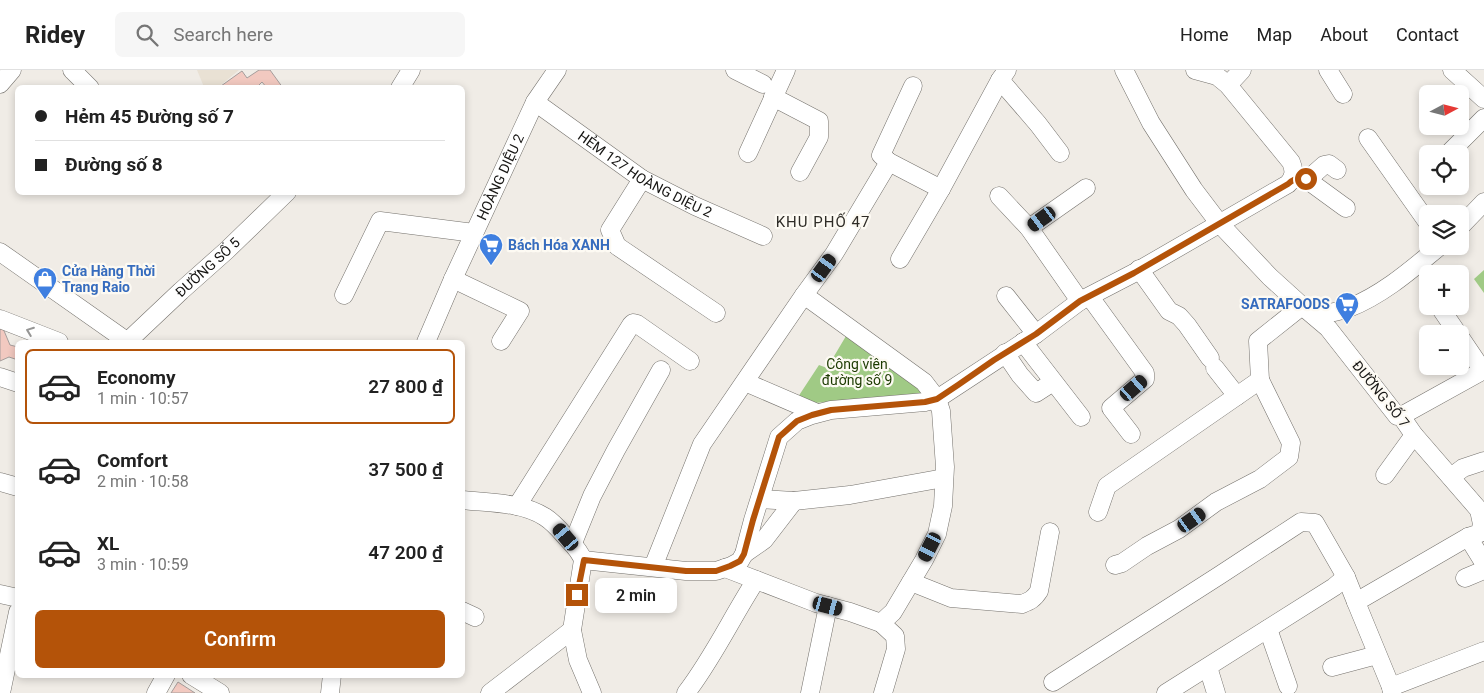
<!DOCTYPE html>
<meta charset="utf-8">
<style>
:root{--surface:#fff;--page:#f6f6f6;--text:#222;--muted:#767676;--line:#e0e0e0;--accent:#b45309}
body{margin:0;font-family:Roboto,sans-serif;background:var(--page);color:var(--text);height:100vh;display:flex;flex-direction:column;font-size:19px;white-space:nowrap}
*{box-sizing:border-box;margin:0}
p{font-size:16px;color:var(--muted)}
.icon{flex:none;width:28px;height:28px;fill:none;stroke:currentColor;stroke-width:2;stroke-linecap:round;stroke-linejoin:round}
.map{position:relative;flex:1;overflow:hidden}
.details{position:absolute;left:15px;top:270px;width:450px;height:338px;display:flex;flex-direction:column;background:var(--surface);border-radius:8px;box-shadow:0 2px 8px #0003}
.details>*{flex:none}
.guide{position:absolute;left:15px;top:15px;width:450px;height:110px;border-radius:8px;box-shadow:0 2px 8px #0003;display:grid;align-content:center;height:110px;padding:0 20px;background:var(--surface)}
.needle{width:32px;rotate:83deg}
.controls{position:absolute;left:1419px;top:15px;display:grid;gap:10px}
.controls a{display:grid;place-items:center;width:50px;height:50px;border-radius:8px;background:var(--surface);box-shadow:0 2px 8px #0003;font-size:25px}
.end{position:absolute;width:22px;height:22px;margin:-11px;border:6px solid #b45309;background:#fff;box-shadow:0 0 0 2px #fff}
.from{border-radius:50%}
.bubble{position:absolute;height:35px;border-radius:8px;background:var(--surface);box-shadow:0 2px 8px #0003;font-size:16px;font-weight:600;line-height:35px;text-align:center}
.car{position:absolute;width:15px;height:30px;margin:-15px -8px;border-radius:6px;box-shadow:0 0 4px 1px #0007;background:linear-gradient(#222 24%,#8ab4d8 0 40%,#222 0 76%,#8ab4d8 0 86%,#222 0)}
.guide b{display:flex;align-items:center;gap:18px;height:48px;font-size:19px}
.guide b+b{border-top:1px solid var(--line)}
.guide i{width:12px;height:12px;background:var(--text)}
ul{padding:9px 0 0;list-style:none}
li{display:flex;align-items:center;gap:15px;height:75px;margin:0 10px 8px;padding:0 10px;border:2px solid transparent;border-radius:8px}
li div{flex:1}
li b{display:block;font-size:19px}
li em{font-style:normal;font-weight:600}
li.selected{border-color:var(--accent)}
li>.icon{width:45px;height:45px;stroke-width:1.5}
.cta{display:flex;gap:10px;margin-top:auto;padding:10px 20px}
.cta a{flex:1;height:58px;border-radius:8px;background:var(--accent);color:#fff;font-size:20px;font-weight:600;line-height:58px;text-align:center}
header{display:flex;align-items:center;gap:30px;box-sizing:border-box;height:70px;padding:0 25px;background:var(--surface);border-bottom:1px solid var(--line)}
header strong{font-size:24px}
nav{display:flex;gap:28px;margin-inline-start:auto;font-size:18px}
.search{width:350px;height:45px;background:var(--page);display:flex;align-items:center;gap:12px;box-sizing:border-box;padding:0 18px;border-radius:8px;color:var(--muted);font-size:19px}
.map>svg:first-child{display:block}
</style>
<header>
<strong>Ridey</strong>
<div class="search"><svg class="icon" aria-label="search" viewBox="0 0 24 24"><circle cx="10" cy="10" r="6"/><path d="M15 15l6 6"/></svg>Search here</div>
<nav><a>Home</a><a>Map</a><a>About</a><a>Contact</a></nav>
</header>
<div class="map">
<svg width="1484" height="623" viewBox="0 0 1484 623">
<rect width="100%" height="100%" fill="#f0ece6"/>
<polygon fill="#e9e1d4" points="197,0 239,0 221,15 223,18 204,17"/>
<g fill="#a0ca85">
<polygon points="1484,200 1484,223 1474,209"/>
<polygon points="849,261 924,321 920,326 813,333 796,330 819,295 827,298"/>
</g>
<g fill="#f2c9c0" stroke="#a59d9b">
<polygon points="259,0 270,0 283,18 267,18 262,12 256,18 223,18 221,16 242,1 247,8"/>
<polygon points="2,256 10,275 18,277 18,290 9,287 0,291 0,257"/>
<polygon points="178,612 195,623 171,623"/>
</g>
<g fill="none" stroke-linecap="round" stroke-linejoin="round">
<g stroke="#74716c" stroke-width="19">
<g id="minor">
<polyline points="72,0 90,18"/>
<polyline points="735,0 763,14"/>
<polyline points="1124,0 1151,53 1194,120 1219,153 1270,207 1302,236 1328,258 1397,346 1401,346 1414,365 1479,440 1482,454 1480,463 1468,467 1356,532 1391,617 1392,623"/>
<polyline points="1328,0 1343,24"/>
<polyline points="1452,0 1484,29"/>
<polyline points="1000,10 1038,54 1060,83"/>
<polyline points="0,14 12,0"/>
<polyline points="1228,15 1242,0"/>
<polyline points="913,16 881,85 889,92 941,119"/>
<polyline points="400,18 411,0"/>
<polyline points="773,27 819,51 819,67 800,102"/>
<path id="s1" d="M 535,32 L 642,109 L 695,136 L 763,166"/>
<polyline points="1368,68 1428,153"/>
<polyline points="748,83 786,0"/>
<polyline points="1448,84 1484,48"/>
<polyline points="642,109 610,160 617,176 716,243"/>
<polyline points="1292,110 1301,108 1306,109 1343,136 1346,138"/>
<polyline points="1307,110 1324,95 1329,94 1337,100"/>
<polyline points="999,126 1029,158 1080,231"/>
<polyline points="1460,157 1484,132"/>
<polyline points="1029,158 1086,118"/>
<polyline points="0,182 128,272"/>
<polyline points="900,189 941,119 1000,10 1007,0"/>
<polyline points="1139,199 1169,241 1179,246 1187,255 1210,288"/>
<polyline points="453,209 520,241 501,271"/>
<polyline points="344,225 380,151 474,163"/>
<polyline points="1006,226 1036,264"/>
<polyline points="1090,227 1145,303 1145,309 1111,338 1131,364"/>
<polyline points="1439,236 1458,264"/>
<path d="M 1315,246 C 1326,243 1339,242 1349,238 C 1384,224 1412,199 1440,176"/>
<polyline points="0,249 59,272"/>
<polyline points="1460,267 1483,301"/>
<path id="s2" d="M 127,272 L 181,221 L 226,181 L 287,122"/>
<path id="s3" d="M 426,272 L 453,209 L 535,32 L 557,0"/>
<polyline points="1023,272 1081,347"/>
<polyline points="1005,283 1020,305 1036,323 1053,312"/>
<polyline points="1215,298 1237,326"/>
<polyline points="0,307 18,313"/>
<polyline points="745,312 817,343"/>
<polyline points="1401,346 1484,300"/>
<polyline points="1385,405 1414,365"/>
<polyline points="1451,407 1463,398 1484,391"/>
<polyline points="0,412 18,417"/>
<polyline points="760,429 794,431 850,425 944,408"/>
<path d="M 462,430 C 489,433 522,432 545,447 C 553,452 559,459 565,466 C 572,474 579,479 583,490 L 572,560 L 578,590 L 592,623"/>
<polyline points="517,436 631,255 633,253 637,254 690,291"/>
<polyline points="1098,442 1107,416 1260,310 1258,271 1302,236"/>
<polyline points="1468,467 1484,493"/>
<polyline points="573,473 592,426 616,380 661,300"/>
<polyline points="744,484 764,470 794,431"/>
<path d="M 583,490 L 686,501 L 716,501 L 731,496 L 740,491 L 744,484 L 753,450 L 779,367 L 797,351 L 812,345 L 831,340 L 925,332 L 937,329 L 1036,264 L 1080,231 L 1134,203 L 1288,114 C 1294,107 1295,101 1291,92 L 1228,15 L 1217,6 L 1195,0"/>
<polyline points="1115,495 1122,493 1147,476 1179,459 1216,432 1260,409 1289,387 1291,373 1260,310"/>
<polyline points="653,497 702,374 804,225 834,184 889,92"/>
<polyline points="725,498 816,533 850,542 881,553 893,542 924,490 937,464 943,436 945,397 941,341 937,329 924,312 804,225"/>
<polyline points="1465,508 1484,500"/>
<path d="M 911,512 L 951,528 L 1022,534 C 1030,531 1034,529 1039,521 L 1050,462"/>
<polyline points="0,524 18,528"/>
<polyline points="462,541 475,547"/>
<polyline points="881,553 895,566 896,579 883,623"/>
<polyline points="1268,559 1288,616"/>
<polyline points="1208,597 1216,623"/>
<polyline points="1332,597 1377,585"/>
<polyline points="191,605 220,623"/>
<polyline points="1053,612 1220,505 1301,452 1315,453 1346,507 1356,532"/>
<polyline points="1391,617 1484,581"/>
<polyline points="1,623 18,542"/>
<polyline points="156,623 166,605"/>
<polyline points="330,623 332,605"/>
<polyline points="490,623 572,560"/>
<path d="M 686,623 C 713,588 732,547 756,510"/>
<polyline points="810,623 828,536"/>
<polyline points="1166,623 1334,517 1346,507"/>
</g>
</g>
<use href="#minor" stroke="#fff" stroke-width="18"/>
</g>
<defs><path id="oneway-chevron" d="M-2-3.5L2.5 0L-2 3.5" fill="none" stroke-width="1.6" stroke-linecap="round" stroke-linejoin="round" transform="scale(1.25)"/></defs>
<use stroke="#969695" href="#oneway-chevron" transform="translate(30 261) rotate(-159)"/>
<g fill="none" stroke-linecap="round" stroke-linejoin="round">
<path stroke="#b45309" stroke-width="6" d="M 577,525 L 584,490 L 686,501 L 716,501 L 730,496 L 740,491 L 744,484 L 753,450 L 779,367 L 797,351 L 812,345 L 831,340 L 925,332 L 937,329 L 958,315 L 994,290 L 1036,264 L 1080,231 L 1134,203 L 1288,114 C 1293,109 1299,107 1306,109"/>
</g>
<defs>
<g id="supermarket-pin" transform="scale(1.25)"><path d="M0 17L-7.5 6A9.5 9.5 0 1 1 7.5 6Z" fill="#3f7fe0" stroke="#fdfaf3"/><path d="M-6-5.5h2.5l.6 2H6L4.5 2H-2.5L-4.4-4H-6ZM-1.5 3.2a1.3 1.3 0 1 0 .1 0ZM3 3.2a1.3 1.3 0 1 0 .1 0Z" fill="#fff"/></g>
<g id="shop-pin" transform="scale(1.25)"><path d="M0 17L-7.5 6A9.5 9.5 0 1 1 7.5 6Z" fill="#3f7fe0" stroke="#fdfaf3"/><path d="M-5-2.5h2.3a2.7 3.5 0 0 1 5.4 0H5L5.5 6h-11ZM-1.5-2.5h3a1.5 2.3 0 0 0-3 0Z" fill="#fff"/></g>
</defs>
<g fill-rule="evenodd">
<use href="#supermarket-pin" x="491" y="175"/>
<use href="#shop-pin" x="45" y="209"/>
<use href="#supermarket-pin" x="1347" y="234"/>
</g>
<g text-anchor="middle" stroke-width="4.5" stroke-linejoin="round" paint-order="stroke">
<g font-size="14" fill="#161513" stroke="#fdfaf3">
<text dy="5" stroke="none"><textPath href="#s1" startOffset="132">HẺM 127 HOÀNG DIỆU 2</textPath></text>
<text dy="5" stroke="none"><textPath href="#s3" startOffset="181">HOÀNG DIỆU 2</textPath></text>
<text dy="5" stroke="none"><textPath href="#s2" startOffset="110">ĐƯỜNG SỐ 5</textPath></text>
<text transform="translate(1381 324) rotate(51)" y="5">ĐƯỜNG SỐ 7</text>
</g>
<g font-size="14" font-weight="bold" fill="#366cbe" stroke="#fdfaf3" text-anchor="start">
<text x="508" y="180">Bách Hóa XANH</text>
<text x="62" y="206">Cửa Hàng Thời<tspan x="62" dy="16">Trang Raio</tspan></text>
<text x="1330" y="239" text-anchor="end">SATRAFOODS</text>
</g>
<g font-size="14" fill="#1c3a00" stroke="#fdfaf3">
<text x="857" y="299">Công viên<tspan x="857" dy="16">đường số 9</tspan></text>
</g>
<g font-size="15" letter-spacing="1" fill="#2f2c27" stroke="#fdfaf3">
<text x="823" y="157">KHU PHỐ 47</text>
</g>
</g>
</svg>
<div class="controls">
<a><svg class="needle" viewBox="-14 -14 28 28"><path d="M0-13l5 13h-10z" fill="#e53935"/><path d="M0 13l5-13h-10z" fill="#767676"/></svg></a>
<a><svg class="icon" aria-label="locate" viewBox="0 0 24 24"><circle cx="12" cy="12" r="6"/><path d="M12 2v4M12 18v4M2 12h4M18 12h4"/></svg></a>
<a><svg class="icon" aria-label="layers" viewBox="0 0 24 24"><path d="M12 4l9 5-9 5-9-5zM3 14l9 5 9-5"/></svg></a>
<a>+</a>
<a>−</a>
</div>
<i class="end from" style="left:1306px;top:109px"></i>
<i class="end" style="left:577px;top:525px"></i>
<div class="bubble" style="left:595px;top:508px;width:82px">2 min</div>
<i class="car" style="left:1042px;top:149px;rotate:234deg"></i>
<i class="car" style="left:824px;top:198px;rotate:36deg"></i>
<i class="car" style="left:1134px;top:318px;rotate:49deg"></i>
<i class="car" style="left:1192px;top:450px;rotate:55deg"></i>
<i class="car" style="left:566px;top:467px;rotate:320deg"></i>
<i class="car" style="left:930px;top:477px;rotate:207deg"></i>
<i class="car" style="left:828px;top:536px;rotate:105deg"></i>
<div class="guide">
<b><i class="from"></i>Hẻm 45 Đường số 7</b>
<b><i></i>Đường số 8</b>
</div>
<section class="details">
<ul>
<li class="selected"><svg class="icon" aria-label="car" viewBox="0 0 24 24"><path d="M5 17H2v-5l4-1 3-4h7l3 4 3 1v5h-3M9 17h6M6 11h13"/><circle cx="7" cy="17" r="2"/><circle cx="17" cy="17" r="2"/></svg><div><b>Economy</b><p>1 min · 10:57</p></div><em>27 800 ₫</em></li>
<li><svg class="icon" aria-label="car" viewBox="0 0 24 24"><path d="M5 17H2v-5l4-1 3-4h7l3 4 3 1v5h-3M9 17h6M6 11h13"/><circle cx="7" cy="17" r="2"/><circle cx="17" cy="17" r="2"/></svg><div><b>Comfort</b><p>2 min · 10:58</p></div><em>37 500 ₫</em></li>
<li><svg class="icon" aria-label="car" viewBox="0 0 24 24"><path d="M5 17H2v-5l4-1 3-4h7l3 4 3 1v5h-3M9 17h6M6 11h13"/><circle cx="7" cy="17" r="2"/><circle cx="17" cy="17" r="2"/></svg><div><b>XL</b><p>3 min · 10:59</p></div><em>47 200 ₫</em></li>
</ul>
<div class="cta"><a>Confirm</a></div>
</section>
</div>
